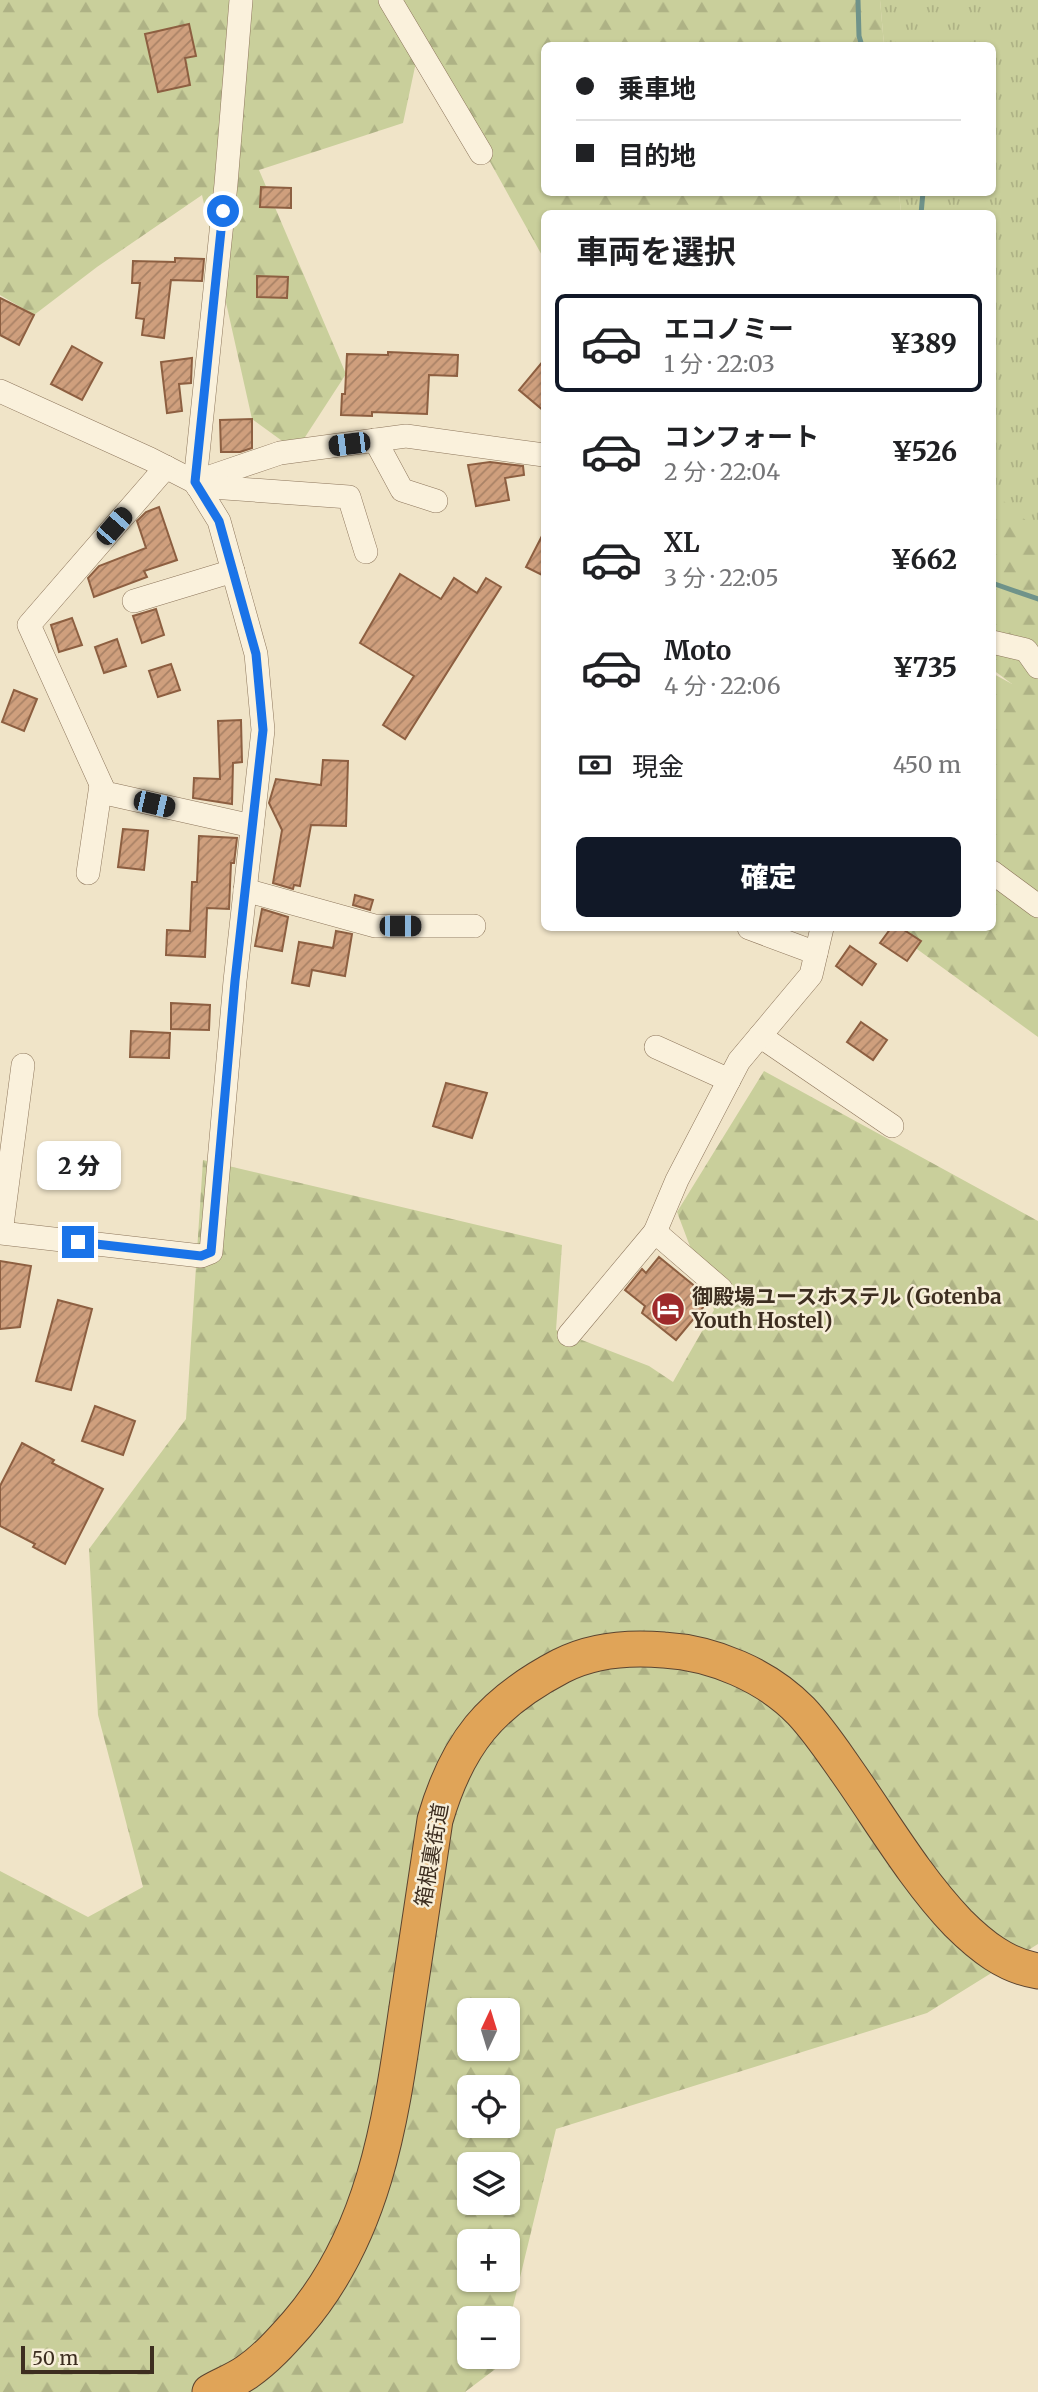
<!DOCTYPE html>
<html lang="ja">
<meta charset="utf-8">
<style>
:root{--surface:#fff;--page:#f2f2f2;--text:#202124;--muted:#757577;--line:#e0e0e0;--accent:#111827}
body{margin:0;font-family:Merriweather,"Noto Sans JP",serif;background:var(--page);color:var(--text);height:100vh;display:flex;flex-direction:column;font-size:26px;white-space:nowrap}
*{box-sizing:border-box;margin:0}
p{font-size:23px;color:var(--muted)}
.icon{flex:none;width:38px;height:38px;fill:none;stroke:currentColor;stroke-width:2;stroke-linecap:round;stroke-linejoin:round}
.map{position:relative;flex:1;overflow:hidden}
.side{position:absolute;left:541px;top:210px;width:455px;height:721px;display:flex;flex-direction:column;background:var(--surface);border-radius:10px;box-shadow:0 2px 5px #0004}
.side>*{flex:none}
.banner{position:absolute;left:541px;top:42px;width:455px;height:154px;border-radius:10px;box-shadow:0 2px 5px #0004;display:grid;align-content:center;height:154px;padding:0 35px;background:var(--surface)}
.needle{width:46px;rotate:4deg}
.buttons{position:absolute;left:457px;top:1998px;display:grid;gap:14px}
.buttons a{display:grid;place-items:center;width:63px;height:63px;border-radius:10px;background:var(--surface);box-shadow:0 2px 5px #0004;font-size:35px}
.scale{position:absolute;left:21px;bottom:18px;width:133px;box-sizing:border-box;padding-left:7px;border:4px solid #3d2e20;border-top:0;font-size:19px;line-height:24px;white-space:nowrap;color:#3d2e20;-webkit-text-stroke:5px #f7eed8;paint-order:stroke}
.end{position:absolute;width:32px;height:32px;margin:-16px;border:9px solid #1a73e8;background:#fff;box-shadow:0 0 0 4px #fff}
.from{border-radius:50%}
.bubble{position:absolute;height:49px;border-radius:10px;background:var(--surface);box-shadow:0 2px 5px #0004;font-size:23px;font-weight:800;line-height:49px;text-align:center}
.car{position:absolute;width:21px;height:42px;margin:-21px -10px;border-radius:9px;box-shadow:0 0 5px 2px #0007;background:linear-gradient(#222 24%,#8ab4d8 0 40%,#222 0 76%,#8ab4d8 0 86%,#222 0)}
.banner b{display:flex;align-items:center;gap:24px;height:66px;font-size:26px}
.banner b+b{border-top:2px solid var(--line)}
.banner i{width:18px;height:18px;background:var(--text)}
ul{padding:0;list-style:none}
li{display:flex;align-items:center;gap:21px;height:98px;margin:0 14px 10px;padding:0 21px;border:4px solid transparent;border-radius:10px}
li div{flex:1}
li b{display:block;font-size:26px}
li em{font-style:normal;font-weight:800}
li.current{border-color:var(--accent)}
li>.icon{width:63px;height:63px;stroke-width:1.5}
h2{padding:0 35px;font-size:32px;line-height:84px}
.pay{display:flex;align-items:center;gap:18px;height:77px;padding:0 35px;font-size:26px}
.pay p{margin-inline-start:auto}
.action{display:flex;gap:14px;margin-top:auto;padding:14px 35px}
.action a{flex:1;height:80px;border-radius:10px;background:var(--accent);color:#fff;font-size:28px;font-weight:800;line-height:80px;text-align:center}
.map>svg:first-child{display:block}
</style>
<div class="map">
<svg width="1038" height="2392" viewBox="0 0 1038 2392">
<defs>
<pattern id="grass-tufts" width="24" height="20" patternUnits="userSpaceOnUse" patternTransform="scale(1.75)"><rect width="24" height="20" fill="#c9cf9b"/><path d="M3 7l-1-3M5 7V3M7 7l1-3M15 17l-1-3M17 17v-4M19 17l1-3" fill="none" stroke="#aeb285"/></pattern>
<pattern id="forest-firs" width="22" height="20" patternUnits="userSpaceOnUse" patternTransform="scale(1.75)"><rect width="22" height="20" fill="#c9cf9b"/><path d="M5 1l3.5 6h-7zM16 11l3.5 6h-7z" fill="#aeb285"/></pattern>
<pattern id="building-hatch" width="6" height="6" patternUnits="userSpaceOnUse" patternTransform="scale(1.75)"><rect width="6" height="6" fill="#cf9f7d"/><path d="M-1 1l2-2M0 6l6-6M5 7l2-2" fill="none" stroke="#a98266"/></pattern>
</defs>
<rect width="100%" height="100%" fill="#f0e4c8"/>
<polygon fill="url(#grass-tufts)" points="880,0 1038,0 1038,536 992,500 992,214 901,213 899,193 992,192 992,46 884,45"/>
<g fill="url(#forest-firs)" fill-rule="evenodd">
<polygon points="0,0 386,0 419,48 403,123 259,170 346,374 296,451 252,419 202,195 97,267 34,315 0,295"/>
<polygon points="400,0 880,0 884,45 544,46 544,192 899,193 901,213 544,214 544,259"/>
<polygon points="992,491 1038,531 1038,1037 888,928 992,928 992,673 1012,684 992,669"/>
<path d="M 764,1071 L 1038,1221 L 1038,1944 L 927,2013 L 556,2129 L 508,2327 L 508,2319 L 469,2319 L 469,2357 L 500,2357 L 498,2367 L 465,2392 L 0,2392 L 0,1871 L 88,1917 L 143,1887 L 98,1715 L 89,1549 L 186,1419 L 203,1160 L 562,1245 L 556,1330 L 649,1366 L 673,1382 L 714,1310 L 677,1212 ZM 469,2011 L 508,2011 L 508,2049 L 469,2049 ZM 469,2088 L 508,2088 L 508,2126 L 469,2126 ZM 469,2165 L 508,2165 L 508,2203 L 469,2203 ZM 469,2242 L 508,2242 L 508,2280 L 469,2280 Z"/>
</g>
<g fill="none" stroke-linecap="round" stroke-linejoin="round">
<g stroke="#6f938a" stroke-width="5">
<polyline points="858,0 859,36 862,46"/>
<polyline points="921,214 923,192"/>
<polyline points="992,583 1038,599"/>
</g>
</g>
<g fill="url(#building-hatch)" stroke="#8d5f41" stroke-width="2">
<polygon points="189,24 196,56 185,58 190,85 158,92 145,34"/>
<polygon points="261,187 291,188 291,208 260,207"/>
<polygon points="175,258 204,259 202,281 171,280 164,338 142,335 144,319 136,318 140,283 132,283 133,261 175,262"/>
<polygon points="257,276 288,277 287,298 257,297"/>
<polygon points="0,298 34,315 19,345 0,335"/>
<polygon points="72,346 102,363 82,400 51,384"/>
<polygon points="388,352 458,355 457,376 429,375 427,414 372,412 372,416 341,415 342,394 345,394 347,354 388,355"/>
<polygon points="192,358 191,383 179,384 182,411 167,413 161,362"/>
<polygon points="544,360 544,411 519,390"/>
<polygon points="252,419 252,448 240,452 221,452 220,420"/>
<polygon points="490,462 523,466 524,475 505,478 509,500 476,506 468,465"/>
<polygon points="159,507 177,560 144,571 147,577 94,597 88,578 99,566 146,548 137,521 146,512"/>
<polygon points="544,532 544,576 526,567"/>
<polygon points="400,574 441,599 454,578 477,593 486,578 501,587 405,739 383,725 414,676 360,643"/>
<polygon points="156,609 164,635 142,643 133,616"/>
<polygon points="72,618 82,645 59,652 51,625"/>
<polygon points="117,639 126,666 104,673 95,647"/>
<polygon points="171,664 180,690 158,697 149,671"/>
<polygon points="14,690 37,699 24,731 2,722"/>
<polygon points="241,720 242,762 233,763 232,804 193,798 194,778 220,779 218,721"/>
<polygon points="323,760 348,761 346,826 311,825 300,886 294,885 293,889 273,883 282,830 269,803 276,779 321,785"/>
<polygon points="123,829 148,831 144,870 118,867"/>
<polygon points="199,836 237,838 234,863 231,863 229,909 207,908 205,957 166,955 167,930 190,931 192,882 197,882"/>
<polygon points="355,895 373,900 370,910 353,905"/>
<polygon points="262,909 288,917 282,951 255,946"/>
<polygon points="891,928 901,928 921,941 907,961 880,943"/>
<polygon points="336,931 352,934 345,976 312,970 309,986 292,983 299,942 333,948"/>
<polygon points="850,946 876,964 862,985 836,966"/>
<polygon points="171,1003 210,1005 209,1030 171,1029"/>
<polygon points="861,1022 887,1040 873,1060 847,1042"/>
<polygon points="131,1031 170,1033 169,1058 130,1057"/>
<polygon points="446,1083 487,1093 472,1138 433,1126"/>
<polygon points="659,1257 697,1288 693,1294 706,1304 676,1340 642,1313 645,1306 625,1290 642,1269 646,1273"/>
<polygon points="0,1261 31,1266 20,1327 0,1329"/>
<polygon points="58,1300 92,1309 71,1390 36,1381"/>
<polygon points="95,1406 135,1421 123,1455 82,1441"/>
<polygon points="22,1443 54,1460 52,1463 103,1489 65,1564 33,1547 35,1544 0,1526 0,1486"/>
</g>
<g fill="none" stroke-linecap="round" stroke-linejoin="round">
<g stroke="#8d765c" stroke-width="24">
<g id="minor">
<polyline points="390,0 481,153"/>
<polyline points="0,391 150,459 195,482 219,521 256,654 263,730 235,981 211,1252 201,1256 1,1233 23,1065"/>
<polyline points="375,440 402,490 436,501"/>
<polyline points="166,467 29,625 105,793 252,826"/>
<polyline points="195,482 226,184 241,0"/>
<polyline points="195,482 280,453 406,436 544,455"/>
<polyline points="197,486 349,497 366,552"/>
<polyline points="134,601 233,571"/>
<polyline points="992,642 1026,650 1038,667"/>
<polyline points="992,872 1038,906"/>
<polyline points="88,873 101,785"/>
<polyline points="245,890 375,926 474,926"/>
<polyline points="749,928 816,953"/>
<polyline points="760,1036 892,1126"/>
<polyline points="656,1047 729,1080"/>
<polyline points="721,1289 655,1232 677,1180 739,1061 811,975 822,928"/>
<polyline points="569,1335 655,1232"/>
</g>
</g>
<g stroke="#5b4430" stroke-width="37">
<path id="highway" d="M 210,2392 C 222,2385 236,2380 247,2372 C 266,2359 282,2341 297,2324 C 373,2236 390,2126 406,2014 C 416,1949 425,1885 435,1820 C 457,1744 490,1703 561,1666 C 592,1650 629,1647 664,1650 C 713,1653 766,1675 801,1711 C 818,1729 832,1750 846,1770 C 882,1821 915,1878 958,1923 C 981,1946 1006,1966 1038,1971"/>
</g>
<use href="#minor" stroke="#faf1dc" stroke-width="23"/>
<use href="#highway" stroke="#e0a458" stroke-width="35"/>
</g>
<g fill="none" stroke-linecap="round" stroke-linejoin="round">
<polyline stroke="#1a73e8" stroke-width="9" points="78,1242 201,1256 211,1252 235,981 263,730 256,654 219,521 195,482 223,211"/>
</g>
<defs>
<g id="hotel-disc" transform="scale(1.75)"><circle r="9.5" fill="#9e2a2b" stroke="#f7eed8"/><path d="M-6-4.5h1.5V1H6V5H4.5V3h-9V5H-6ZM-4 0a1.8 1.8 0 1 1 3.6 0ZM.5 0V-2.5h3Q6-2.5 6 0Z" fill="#fff"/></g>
</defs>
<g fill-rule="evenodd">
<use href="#hotel-disc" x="668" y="1309"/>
</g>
<g text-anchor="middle" stroke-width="5" stroke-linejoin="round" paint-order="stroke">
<g font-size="21" font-weight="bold" fill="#3d2e20" stroke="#f7eed8" text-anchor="start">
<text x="692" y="1304">御殿場ユースホステル (Gotenba<tspan x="692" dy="24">Youth Hostel)</tspan></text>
</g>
<g font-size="21" fill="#3d2e20" stroke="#f7eed8">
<text transform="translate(432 1855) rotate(-80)" y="7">箱根裏街道</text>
</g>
</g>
</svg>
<div class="buttons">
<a><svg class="needle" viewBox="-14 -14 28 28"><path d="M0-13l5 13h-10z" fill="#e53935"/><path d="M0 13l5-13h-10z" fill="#757577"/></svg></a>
<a><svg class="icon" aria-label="locate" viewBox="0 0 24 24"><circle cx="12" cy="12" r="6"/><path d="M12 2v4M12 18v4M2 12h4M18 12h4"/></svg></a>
<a><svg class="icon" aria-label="layers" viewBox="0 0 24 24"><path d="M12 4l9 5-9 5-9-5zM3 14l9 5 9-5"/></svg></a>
<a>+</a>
<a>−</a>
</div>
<div class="scale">50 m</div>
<i class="end from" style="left:223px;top:211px"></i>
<i class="end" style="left:78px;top:1242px"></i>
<div class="bubble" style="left:37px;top:1141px;width:84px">2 分</div>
<i class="car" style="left:349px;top:444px;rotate:263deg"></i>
<i class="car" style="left:114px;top:526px;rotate:41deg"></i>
<i class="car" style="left:154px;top:804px;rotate:103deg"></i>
<i class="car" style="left:400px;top:926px;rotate:90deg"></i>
<div class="banner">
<b><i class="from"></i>乗車地</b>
<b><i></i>目的地</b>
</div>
<section class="side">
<h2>車両を選択</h2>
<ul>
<li class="current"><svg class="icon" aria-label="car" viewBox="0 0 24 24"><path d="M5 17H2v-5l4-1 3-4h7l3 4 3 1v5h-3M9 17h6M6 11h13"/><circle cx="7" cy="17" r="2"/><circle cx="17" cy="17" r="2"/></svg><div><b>エコノミー</b><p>1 分 · 22:03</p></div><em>¥389</em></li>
<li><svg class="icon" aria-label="car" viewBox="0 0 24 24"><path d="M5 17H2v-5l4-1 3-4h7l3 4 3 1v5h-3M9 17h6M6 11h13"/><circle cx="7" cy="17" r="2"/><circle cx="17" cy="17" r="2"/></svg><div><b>コンフォート</b><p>2 分 · 22:04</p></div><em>¥526</em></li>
<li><svg class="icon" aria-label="car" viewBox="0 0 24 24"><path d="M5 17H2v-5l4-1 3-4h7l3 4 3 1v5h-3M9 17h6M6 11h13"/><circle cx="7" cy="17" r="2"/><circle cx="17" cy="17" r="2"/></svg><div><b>XL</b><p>3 分 · 22:05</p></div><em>¥662</em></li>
<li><svg class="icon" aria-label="car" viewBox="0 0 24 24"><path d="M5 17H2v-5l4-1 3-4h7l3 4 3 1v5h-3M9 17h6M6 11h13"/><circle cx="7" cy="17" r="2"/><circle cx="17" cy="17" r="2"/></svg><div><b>Moto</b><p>4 分 · 22:06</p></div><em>¥735</em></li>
</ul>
<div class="pay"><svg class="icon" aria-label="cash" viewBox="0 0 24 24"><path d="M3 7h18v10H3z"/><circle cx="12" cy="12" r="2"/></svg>現金<p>450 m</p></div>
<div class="action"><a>確定</a></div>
</section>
</div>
